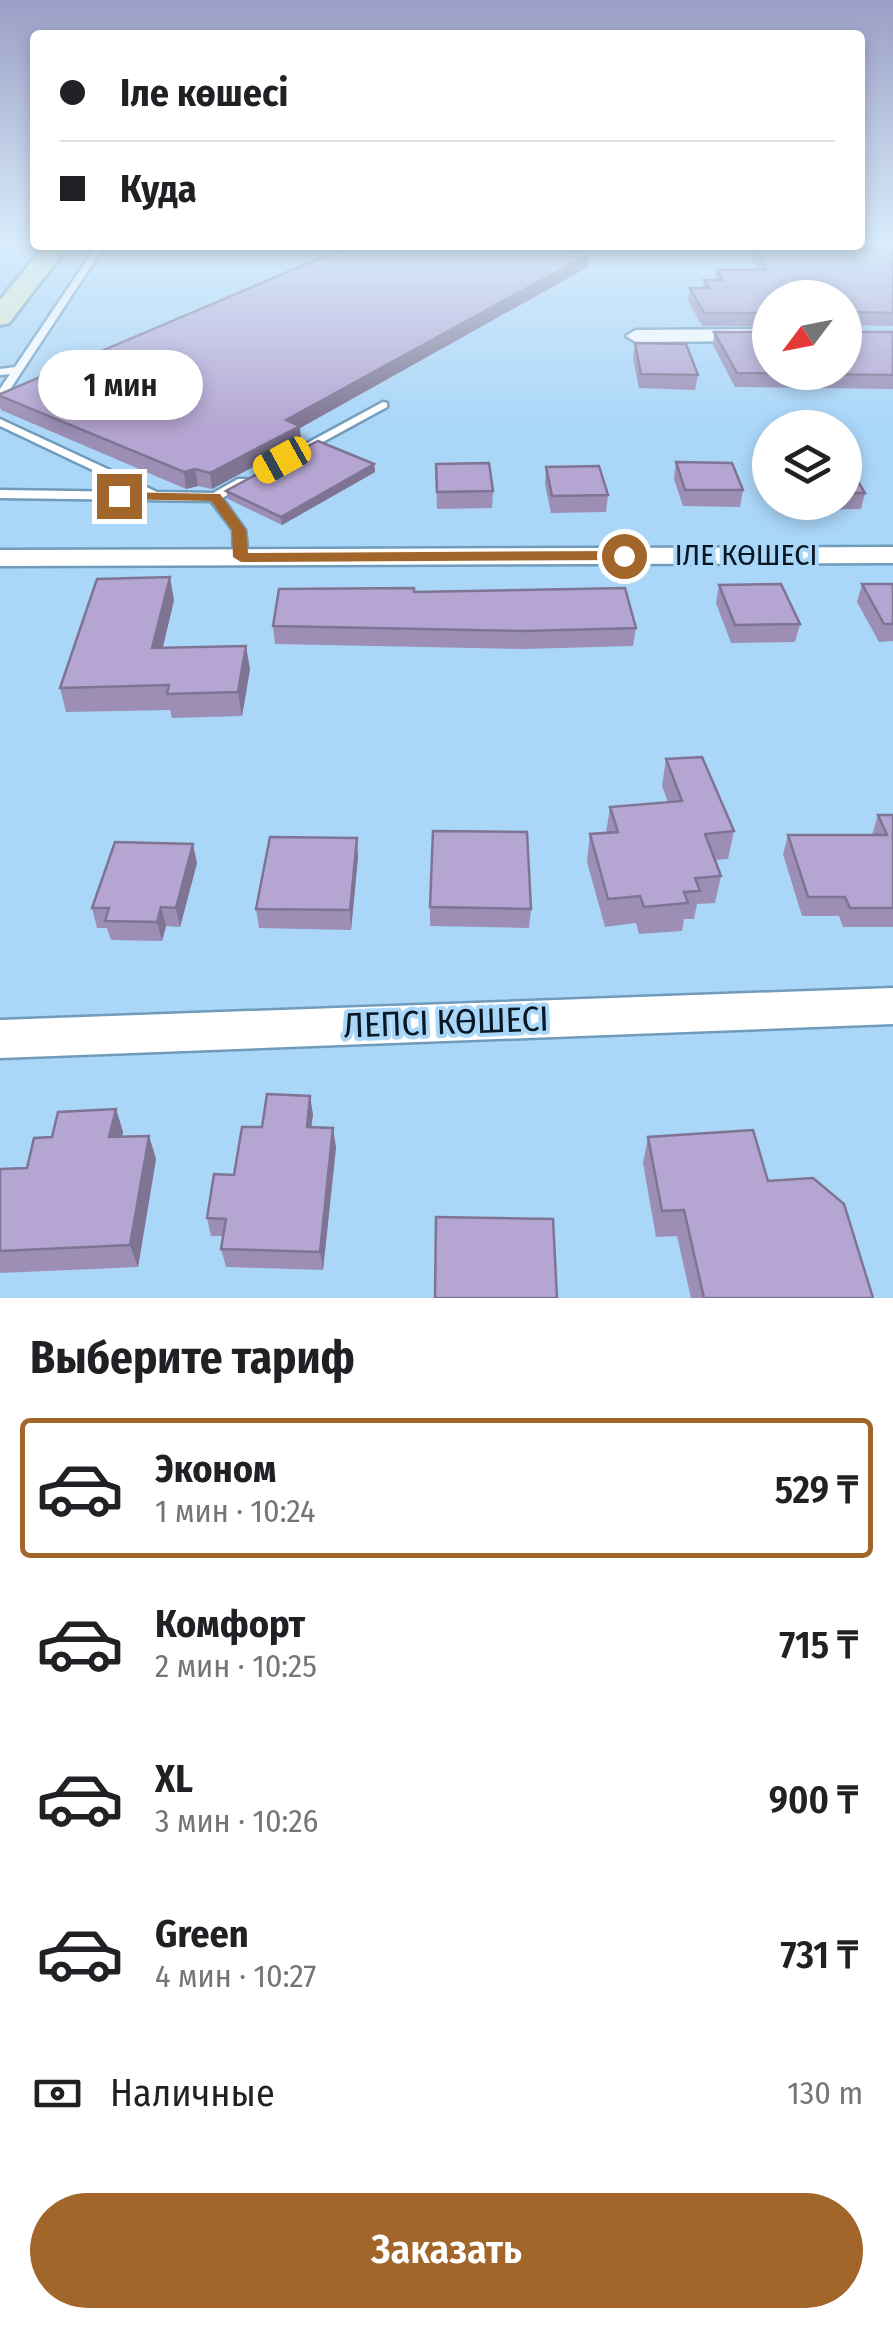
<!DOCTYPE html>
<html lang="ru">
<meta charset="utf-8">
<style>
:root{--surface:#fff;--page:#f2f2f2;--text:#202124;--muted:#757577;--line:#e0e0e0;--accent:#a3662a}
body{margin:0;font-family:"Fira Sans Condensed",sans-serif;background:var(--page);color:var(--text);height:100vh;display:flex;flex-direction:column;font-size:38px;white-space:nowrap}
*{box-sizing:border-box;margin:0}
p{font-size:32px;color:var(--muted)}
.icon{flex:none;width:55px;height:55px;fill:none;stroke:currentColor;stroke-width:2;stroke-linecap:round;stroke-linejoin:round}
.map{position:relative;height:1298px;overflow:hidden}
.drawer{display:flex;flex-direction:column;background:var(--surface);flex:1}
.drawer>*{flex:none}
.hud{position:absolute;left:30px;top:30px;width:835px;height:220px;border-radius:10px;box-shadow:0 5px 15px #0003;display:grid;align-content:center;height:220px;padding:0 30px;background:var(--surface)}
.needle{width:65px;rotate:238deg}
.fabs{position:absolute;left:752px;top:280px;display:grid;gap:20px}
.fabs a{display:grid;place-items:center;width:110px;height:110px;border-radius:50%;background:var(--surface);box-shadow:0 5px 15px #0003;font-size:50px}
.end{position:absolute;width:45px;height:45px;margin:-22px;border:12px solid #a3662a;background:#fff;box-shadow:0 0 0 5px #fff}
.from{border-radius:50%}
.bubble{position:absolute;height:70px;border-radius:35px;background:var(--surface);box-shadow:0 5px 15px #0003;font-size:32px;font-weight:600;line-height:70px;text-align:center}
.car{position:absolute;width:30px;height:60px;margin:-30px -15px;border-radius:12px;box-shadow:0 0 8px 2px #0007;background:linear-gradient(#f5c518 24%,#345 0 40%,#f5c518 0 76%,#345 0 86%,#f5c518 0)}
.hud b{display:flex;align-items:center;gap:35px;height:95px;font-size:38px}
.hud b+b{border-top:2px solid var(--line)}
.hud i{width:25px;height:25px;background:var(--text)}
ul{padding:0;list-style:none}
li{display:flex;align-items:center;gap:30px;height:140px;margin:0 20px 15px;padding:0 10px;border:5px solid transparent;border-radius:10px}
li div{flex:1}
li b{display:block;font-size:38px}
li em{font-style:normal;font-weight:600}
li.current{border-color:var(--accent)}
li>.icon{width:90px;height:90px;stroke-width:1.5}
h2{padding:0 30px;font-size:45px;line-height:120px}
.pay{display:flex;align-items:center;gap:25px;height:110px;padding:0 30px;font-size:38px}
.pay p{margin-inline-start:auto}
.action{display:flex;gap:20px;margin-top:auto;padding:20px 30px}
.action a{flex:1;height:115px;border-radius:60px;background:var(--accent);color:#fff;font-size:40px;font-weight:600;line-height:115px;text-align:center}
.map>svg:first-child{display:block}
</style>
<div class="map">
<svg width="893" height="1298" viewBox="0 0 893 1298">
<rect width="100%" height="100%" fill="#aad6f8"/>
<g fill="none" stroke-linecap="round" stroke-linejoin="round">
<g stroke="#709bbb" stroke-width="5">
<g id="lane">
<polygon points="97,245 105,245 5,397 0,400 0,389 10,374 0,375 0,369 15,367"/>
<polygon points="383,402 387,403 387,407 297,456 289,456 287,454"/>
<polygon points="0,419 157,492 213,493 238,479 246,479 246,485 222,498 245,530 248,557 241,561 234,557 233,530 211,501 0,498 0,490 139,492 0,426"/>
</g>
</g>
<g stroke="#709bbb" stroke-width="5">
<g id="street">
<polygon points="770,329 770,341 636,342 626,336 636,330"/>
<polygon points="893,547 893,563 0,566 0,550"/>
<polygon points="893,988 893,1024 0,1058 0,1020"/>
</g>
</g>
<g stroke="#709bbb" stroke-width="6">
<polygon id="secondary" points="45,245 69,245 9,323 0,325 0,300"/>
</g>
<use href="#lane" fill="#fff" fill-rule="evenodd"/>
<use href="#street" fill="#fff" fill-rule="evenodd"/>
<use href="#secondary" fill="#e4ecca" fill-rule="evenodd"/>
</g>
<g fill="#9c8eb5">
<polygon points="893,244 893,326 845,325 770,298 770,326 702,326 688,300 690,288 703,288 704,280 715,280 717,270 758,270 748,254 749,245"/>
<polygon points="588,267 300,428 301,441 212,489 198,486 186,489 1,410 0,407 0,394"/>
<polygon points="714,332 893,332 893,389 735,387 713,345"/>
<polygon points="635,343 698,375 695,390 639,388 633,358"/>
<polygon points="676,462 743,490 740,507 683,506 674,479"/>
<polygon points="374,464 375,472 282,525 228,499 226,491"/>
<polygon points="436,464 493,491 492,508 437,509"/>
<polygon points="845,465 865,493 861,509 802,510 798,502 845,502"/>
<polygon points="546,467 608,495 606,512 551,513 545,484"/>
<polygon points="862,584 893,584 893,641 879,642 857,602"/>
<polygon points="719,585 800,624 795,642 731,643 716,603"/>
<polygon points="414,592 636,628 633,646 524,649 275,644 273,626"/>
<polygon points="174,600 163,647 250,669 242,716 172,718 170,710 66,712 60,688"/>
<polygon points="666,759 734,831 728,859 715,860 721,876 715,903 697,904 694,919 684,919 682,931 639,934 636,923 605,927 587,862 590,834 606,833 610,807 668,802 662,786"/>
<polygon points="878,815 893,815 893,927 843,927 839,916 802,916 783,854 788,835 872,835"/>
<polygon points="358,857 351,930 259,928 256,909"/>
<polygon points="197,863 180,927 166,926 162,941 111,940 107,928 97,928 92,908"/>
<polygon points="430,907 531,909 529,928 430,926"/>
<polygon points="116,1109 123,1132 122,1136 149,1136 156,1159 138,1267 0,1273 0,1169 27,1168 52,1137"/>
<polygon points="313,1114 311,1127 336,1147 323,1270 226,1267 221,1249 223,1236 211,1236 207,1218 262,1127"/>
<polygon points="648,1137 768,1181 873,1298 691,1298 677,1236 656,1237 643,1163"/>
</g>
<g fill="#7f7493">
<polygon points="589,254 588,267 300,428 301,441 212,489 210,473 286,420"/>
<polygon points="374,464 375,472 282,525 281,517"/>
<polygon points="195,469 198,486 186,489 184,472"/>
<polygon points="170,577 174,600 157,671 152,648"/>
<polygon points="246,646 250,669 242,716 238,692"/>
<polygon points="357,838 358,857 351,930 350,910"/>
<polygon points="193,844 197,863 180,927 176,908"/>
<polygon points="161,907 166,926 162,941 157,922"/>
<polygon points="310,1096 313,1114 309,1146 307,1127"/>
<polygon points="116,1109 123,1132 117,1160 109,1137"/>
<polygon points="333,1128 336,1147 323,1270 320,1252"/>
<polygon points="149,1136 156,1159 138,1267 130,1245"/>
</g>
<g fill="#b5a5d2" stroke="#7f7493" stroke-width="2.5">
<polygon points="860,244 893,244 893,313 848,312 845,324 845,298 770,298 770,313 704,313 690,288 709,288 704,280 723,280 717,270 767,270 751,245"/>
<polygon points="351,245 549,245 589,254 286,420 300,426 210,473 195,469 184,472 0,396 0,394"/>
<polygon points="845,329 848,332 893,332 893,375 737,373 714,332 770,332 770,372 845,372"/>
<polygon points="635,343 686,344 698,375 641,374"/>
<polygon points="318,441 374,464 281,517 226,491"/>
<polygon points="676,462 732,463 743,490 685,490"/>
<polygon points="489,463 493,491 437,492 436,464"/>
<polygon points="845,465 848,465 865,493 845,493"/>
<polygon points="599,466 608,495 552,496 546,467"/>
<polygon points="170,577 152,648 246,646 238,692 167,694 169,685 60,688 97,579"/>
<polygon points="781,584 800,624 735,625 719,585"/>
<polygon points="862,584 893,584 893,624 884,624"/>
<polygon points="414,588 414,592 625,588 636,628 525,631 273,626 279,589"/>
<polygon points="702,757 734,831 705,834 721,876 695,878 700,891 684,892 688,903 644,907 640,896 608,899 590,834 618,832 610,807 682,801 666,759"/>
<polygon points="878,815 893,815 893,908 850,908 845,897 808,897 788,835 887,835"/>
<polygon points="433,831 527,832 531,909 430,907"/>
<polygon points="270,837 357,838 350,910 256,909"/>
<polygon points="115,842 193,844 176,908 161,907 157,922 105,921 109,908 92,908"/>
<polygon points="267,1094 310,1096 307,1127 333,1128 320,1252 221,1249 226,1219 207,1218 214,1174 234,1175 242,1127 262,1127"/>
<polygon points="116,1109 109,1137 149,1136 130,1245 0,1251 0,1169 27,1168 34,1138 52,1137 58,1112"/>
<polygon points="753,1130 768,1181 813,1178 844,1204 873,1298 704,1298 684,1210 662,1211 648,1137"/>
<polygon points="436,1217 553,1219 557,1298 435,1298"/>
</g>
<linearGradient id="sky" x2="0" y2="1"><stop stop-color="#9a9ec5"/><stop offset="0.57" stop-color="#d9edfc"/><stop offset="1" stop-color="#d9edfc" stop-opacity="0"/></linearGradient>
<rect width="893" height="426" fill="url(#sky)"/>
<polygon fill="#a3662a" points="119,492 220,494 246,530 248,553 624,551 632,556 624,560 241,562 233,557 232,530 211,501 114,499 114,493"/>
<g text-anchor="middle" stroke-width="8" stroke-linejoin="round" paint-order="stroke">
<g font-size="30" fill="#071723" stroke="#aad6f8">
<text x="746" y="565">ІЛЕ КӨШЕСІ</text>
</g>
<g font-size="35" fill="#071723" stroke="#aad6f8">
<text transform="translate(446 1022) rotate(-2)" y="12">ЛЕПСІ КӨШЕСІ</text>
</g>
</g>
</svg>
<div class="fabs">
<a><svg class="needle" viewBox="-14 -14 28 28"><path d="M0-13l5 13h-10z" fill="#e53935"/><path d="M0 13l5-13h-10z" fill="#757577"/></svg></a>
<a><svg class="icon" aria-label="layers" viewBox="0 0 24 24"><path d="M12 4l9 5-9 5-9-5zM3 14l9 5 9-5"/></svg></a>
</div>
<i class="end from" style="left:624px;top:556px"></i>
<i class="end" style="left:119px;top:496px"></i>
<div class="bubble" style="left:38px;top:350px;width:165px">1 мин</div>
<i class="car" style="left:282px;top:460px;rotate:241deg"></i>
<div class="hud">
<b><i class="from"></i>Іле көшесі</b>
<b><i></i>Куда</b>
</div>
</div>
<section class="drawer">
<h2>Выберите тариф</h2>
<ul>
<li class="current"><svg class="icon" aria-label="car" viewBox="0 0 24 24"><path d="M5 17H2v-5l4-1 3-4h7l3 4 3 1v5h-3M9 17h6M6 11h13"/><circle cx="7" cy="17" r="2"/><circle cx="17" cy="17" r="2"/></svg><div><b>Эконом</b><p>1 мин · 10:24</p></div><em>529 ₸</em></li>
<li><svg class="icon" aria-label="car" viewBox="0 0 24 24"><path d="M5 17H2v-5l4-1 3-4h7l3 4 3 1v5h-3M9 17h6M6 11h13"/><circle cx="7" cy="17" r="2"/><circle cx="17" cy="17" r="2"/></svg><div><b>Комфорт</b><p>2 мин · 10:25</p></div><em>715 ₸</em></li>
<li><svg class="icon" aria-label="car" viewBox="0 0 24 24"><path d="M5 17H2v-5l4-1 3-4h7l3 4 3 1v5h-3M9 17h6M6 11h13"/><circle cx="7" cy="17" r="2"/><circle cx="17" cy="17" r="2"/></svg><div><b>XL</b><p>3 мин · 10:26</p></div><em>900 ₸</em></li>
<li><svg class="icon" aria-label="car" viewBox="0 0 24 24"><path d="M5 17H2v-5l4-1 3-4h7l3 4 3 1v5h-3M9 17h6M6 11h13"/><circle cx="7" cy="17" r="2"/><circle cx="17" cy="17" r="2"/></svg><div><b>Green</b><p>4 мин · 10:27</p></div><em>731 ₸</em></li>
</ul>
<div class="pay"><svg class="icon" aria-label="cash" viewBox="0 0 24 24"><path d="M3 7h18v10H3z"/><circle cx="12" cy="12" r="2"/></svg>Наличные<p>130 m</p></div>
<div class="action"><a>Заказать</a></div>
</section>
